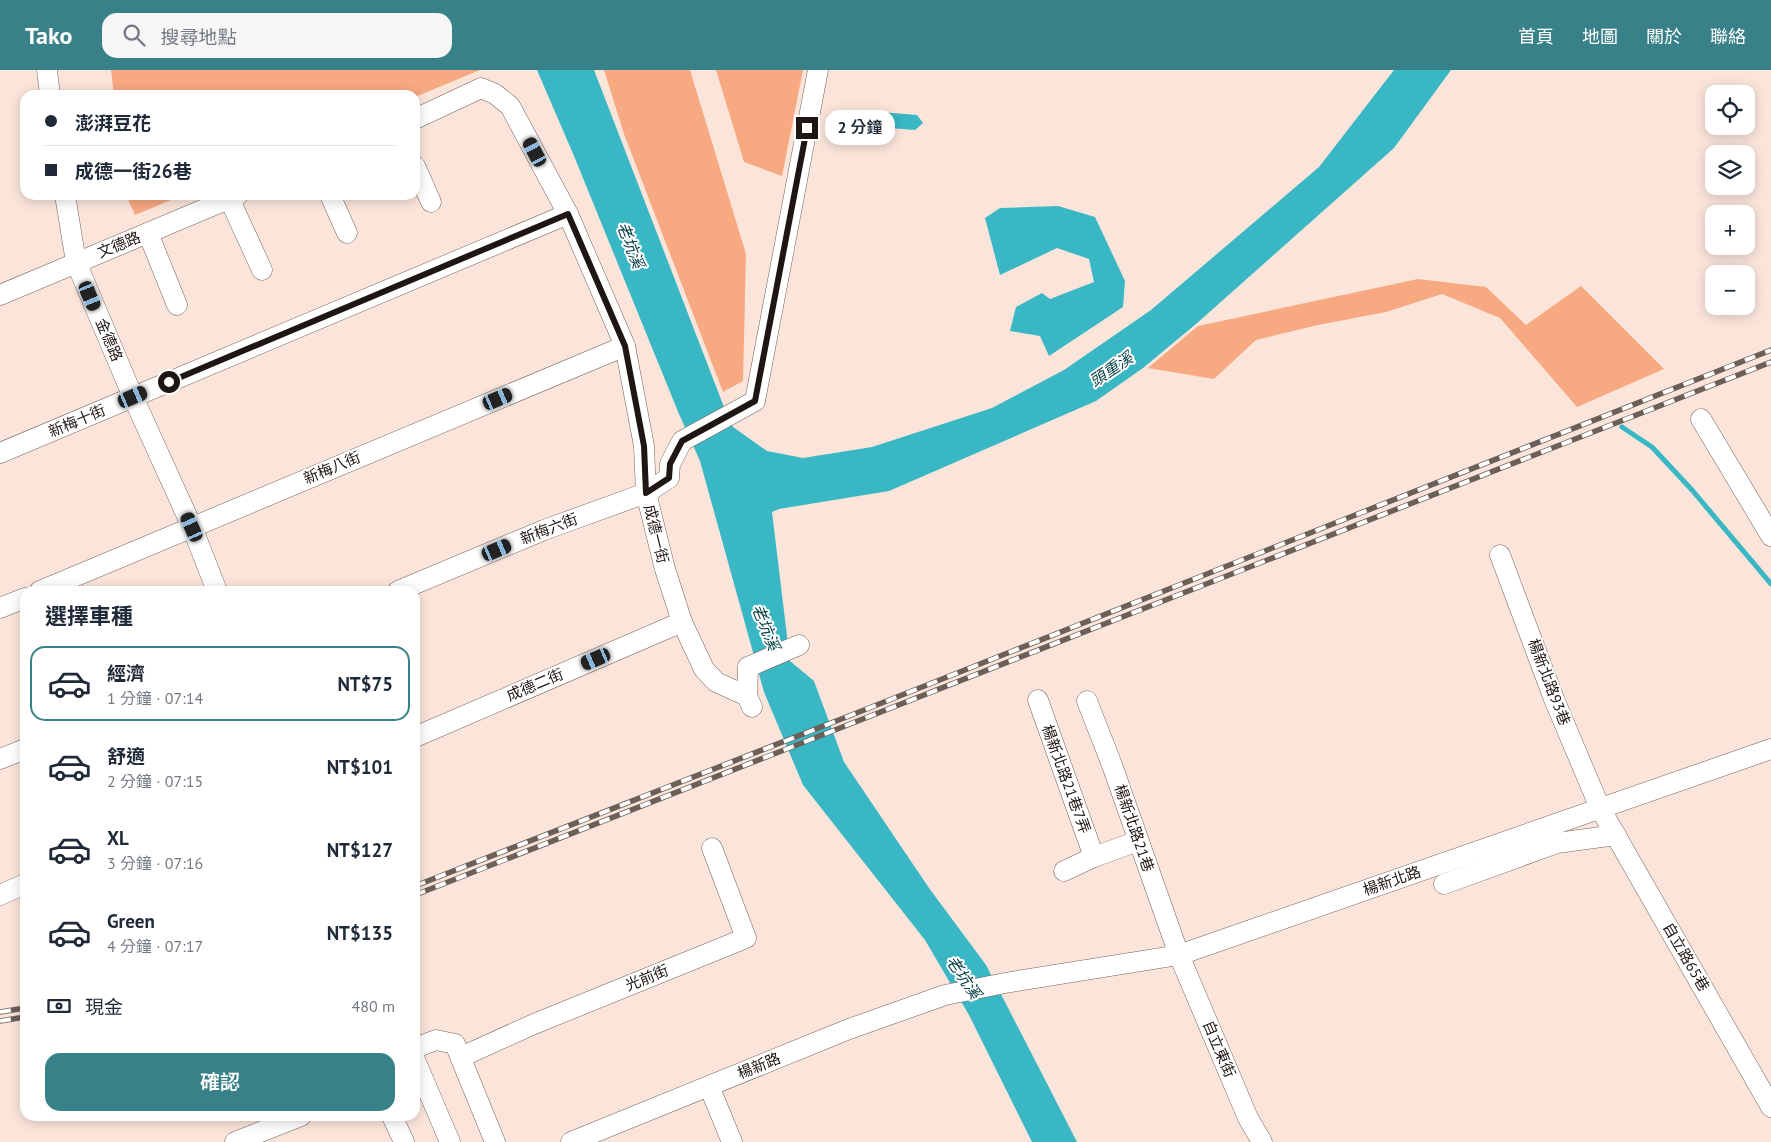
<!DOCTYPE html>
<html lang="zh-TW">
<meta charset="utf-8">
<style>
:root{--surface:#fff;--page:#f6f6f7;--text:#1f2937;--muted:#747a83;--line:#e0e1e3;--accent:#398189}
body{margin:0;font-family:"PT Sans","Noto Sans TC",sans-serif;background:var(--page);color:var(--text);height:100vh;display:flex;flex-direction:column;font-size:19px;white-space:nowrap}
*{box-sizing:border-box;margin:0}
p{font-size:16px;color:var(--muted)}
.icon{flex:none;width:28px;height:28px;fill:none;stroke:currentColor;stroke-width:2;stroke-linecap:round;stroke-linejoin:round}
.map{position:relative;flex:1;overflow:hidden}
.sheet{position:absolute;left:20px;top:516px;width:400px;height:535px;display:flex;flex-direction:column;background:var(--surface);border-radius:15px;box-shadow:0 2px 12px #0003}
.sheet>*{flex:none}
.guide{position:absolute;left:20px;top:20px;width:400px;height:110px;border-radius:15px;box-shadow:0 2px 12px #0003;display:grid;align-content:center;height:110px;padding:0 25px;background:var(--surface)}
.buttons{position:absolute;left:1705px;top:15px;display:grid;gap:10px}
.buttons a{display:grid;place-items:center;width:50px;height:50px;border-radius:10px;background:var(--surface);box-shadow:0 2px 12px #0003;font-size:25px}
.end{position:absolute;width:22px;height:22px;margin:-11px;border:6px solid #1d1612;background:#fff;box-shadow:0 0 0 2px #fff}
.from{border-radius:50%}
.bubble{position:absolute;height:35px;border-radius:15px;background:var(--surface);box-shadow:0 2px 12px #0003;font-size:16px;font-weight:600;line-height:35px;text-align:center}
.car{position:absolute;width:15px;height:30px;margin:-15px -8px;border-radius:6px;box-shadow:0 0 4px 1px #0007;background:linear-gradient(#222 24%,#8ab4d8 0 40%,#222 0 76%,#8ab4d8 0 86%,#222 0)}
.guide b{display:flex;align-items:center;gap:18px;height:48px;font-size:19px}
.guide b+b{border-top:1px solid var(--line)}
.guide i{width:12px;height:12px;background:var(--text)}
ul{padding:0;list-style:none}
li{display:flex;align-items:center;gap:15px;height:75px;margin:0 10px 8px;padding:0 15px;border:2px solid transparent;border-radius:15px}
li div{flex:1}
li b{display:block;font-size:19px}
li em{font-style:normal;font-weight:600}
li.current{border-color:var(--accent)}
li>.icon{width:45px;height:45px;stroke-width:1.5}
h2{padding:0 25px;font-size:22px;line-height:60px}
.pay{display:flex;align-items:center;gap:12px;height:55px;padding:0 25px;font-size:19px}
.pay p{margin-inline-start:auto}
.primary-button{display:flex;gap:10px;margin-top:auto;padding:10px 25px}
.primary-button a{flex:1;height:58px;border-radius:15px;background:var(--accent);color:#fff;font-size:20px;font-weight:600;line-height:58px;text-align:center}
header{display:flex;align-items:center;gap:30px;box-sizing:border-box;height:70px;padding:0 25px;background:var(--accent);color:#fff}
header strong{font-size:24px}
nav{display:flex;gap:28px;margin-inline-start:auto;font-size:18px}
.search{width:350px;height:45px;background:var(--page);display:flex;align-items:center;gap:12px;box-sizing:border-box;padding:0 18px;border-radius:15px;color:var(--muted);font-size:19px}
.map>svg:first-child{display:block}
</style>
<header>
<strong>Tako</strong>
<div class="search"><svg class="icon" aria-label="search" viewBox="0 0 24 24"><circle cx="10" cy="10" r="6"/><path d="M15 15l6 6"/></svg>搜尋地點</div>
<nav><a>首頁</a><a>地圖</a><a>關於</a><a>聯絡</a></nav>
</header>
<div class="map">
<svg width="1771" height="1072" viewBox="0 0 1771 1072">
<rect width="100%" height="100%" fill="#fbe5db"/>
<g fill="#f7a982">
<polygon points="111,0 480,0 415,27 415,25 114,25"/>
<polygon points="604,0 690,0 746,184 743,311 723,322 624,64"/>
<polygon points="716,0 803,0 782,106 744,92"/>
<polygon points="126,125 183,125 135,145"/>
<polygon points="1418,209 1486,217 1526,255 1581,216 1664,299 1577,337 1500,248 1442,224 1386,242 1318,255 1256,270 1214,309 1148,298 1198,256"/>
</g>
<g fill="#39b7c4">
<polygon points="537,0 594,0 724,337 733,357 767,381 803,388 872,377 992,338 1064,300 1151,240 1319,97 1394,0 1451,0 1394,78 1196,254 1143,298 1096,331 889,421 779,439 772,442 790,591 814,611 844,692 929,818 986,895 1077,1072 1032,1072 969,945 925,870 803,715 764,622 700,391 679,344 574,86"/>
<polygon points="855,40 917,45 923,53 915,60 851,55 850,48"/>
<polygon points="1058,136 1095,147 1125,211 1123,237 1049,286 1040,266 1010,261 1016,237 1042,223 1050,229 1094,212 1089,189 1057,178 1000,205 985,148 1000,138"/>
</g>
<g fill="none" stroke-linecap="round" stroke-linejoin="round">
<polyline stroke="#39b7c4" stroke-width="5" points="1622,357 1652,377 1692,420 1771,514"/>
<g stroke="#746259" stroke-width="21">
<g id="minor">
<polyline points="47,0 50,25"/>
<polyline points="415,49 481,18 495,24 510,36 568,144 625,276 644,376 646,423 665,499 682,552 704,599 716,612 747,626 752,637"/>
<polyline points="415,96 431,132"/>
<polyline points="65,125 76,192 133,327 192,457 217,521"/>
<polyline points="330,125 347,163"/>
<polyline points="229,128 262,200"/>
<polyline points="148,163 177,235"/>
<polyline points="0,225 238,125"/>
<polyline points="1701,349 1771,466"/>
<polyline points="0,383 568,144"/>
<polyline points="1500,485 1554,629 1600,738 1771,1037"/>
<polyline points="40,521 625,276"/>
<polyline points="398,521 544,460 646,423 669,408 670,394 682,371 755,331 818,0"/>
<polyline points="0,538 25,528"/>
<polyline points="747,626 748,597 799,575"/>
<polyline points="1038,630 1094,787"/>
<polyline points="1087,631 1112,695 1179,885 1248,1048 1262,1072"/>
<polyline points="415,667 682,552"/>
<polyline points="0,689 25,679"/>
<polyline points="1064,801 1094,787 1138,771"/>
<polyline points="1444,814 1557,773 1616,765"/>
<polyline points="0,825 25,814"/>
<polyline points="415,978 436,970 455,974 495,1072"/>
<polyline points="461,987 534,954 746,868 712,778"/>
<polyline points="415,990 450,1072"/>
<polyline points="709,1016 732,1072"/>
<polyline points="392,1046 404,1072"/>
<polyline points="235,1072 301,1046"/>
<polyline points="571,1072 849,959 945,925 1005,913 1179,885 1771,679"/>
</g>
</g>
<use href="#minor" stroke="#fff" stroke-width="20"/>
<g stroke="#6b5f58" stroke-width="5.5">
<g id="rail">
<polyline points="415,816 849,646 1771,280"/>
<polyline points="415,825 1771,292"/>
<polyline points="0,942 25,938"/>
<polyline points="0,951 25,947"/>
</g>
</g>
<use href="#rail" stroke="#fff" stroke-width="4" stroke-dasharray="11" stroke-linecap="butt"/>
</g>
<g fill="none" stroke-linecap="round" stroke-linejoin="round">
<polyline stroke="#1d1612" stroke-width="6" points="169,312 568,144 625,276 644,376 646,423 669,408 670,394 682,371 755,331 807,58"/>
</g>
<g text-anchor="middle" stroke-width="4" stroke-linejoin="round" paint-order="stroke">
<g font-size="15" fill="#1d1612" stroke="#fff">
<text transform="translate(119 175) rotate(-22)" y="5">文德路</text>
<text transform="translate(109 270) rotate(67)" y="5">金德路</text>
<text transform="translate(77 351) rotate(-23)" y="5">新梅十街</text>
<text transform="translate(332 398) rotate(-23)" y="5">新梅八街</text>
<text transform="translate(549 459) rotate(-21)" y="5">新梅六街</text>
<text transform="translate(656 464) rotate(76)" y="5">成德一街</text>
<text transform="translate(1549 612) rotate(69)" y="5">楊新北路93巷</text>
<text transform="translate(535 615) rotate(-23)" y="5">成德二街</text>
<text transform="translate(1066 709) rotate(70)" y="5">楊新北路21巷7弄</text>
<text transform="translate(1134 758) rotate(71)" y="5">楊新北路21巷</text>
<text transform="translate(1392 811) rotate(-19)" y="5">楊新北路</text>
<text transform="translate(1686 887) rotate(60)" y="5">自立路65巷</text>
<text transform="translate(647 908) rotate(-22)" y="5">光前街</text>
<text transform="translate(1219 979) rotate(67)" y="5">自立東街</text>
<text transform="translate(759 996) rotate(-22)" y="5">楊新路</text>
</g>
<g font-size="16" font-style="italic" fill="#074146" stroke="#fff">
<text transform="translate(631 175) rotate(69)" y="6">老坑溪</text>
<text transform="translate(1111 299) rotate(-34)" y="6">頭重溪</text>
<text transform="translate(766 557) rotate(68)" y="6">老坑溪</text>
<text transform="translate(964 907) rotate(56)" y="6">老坑溪</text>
</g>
</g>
</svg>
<div class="buttons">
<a><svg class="icon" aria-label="locate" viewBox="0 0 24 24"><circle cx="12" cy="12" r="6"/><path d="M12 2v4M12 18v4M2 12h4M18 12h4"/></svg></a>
<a><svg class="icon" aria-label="layers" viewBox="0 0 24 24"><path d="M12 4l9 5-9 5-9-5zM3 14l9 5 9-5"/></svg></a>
<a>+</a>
<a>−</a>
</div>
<i class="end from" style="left:169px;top:312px"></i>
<i class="end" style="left:807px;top:58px"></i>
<div class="bubble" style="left:825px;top:40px;width:70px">2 分鐘</div>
<i class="car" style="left:535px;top:82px;rotate:332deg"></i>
<i class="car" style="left:90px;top:226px;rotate:157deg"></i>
<i class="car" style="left:133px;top:327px;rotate:67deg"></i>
<i class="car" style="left:498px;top:329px;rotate:67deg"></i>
<i class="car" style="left:192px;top:457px;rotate:336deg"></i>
<i class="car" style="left:497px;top:480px;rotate:67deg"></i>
<i class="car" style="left:596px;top:589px;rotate:247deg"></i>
<div class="guide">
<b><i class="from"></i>澎湃豆花</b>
<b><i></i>成德一街26巷</b>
</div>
<section class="sheet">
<h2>選擇車種</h2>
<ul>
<li class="current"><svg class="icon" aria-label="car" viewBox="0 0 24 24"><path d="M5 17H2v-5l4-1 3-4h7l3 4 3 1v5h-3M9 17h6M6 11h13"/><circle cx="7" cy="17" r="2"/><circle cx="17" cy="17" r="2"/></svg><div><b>經濟</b><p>1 分鐘 · 07:14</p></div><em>NT$75</em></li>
<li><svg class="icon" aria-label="car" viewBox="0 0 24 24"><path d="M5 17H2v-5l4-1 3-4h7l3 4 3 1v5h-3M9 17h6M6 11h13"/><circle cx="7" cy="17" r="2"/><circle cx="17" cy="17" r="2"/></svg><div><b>舒適</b><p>2 分鐘 · 07:15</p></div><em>NT$101</em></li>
<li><svg class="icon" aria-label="car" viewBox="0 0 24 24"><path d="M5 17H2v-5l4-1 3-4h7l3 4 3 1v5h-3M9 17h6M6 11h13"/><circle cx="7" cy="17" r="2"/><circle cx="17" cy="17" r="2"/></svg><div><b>XL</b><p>3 分鐘 · 07:16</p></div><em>NT$127</em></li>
<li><svg class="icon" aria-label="car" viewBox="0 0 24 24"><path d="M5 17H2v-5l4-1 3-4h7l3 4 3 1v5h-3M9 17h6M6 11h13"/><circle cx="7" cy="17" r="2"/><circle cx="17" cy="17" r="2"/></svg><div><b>Green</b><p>4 分鐘 · 07:17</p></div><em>NT$135</em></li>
</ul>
<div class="pay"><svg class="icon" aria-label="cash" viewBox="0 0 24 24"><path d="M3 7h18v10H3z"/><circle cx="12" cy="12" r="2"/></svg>現金<p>480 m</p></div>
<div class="primary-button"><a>確認</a></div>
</section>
</div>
